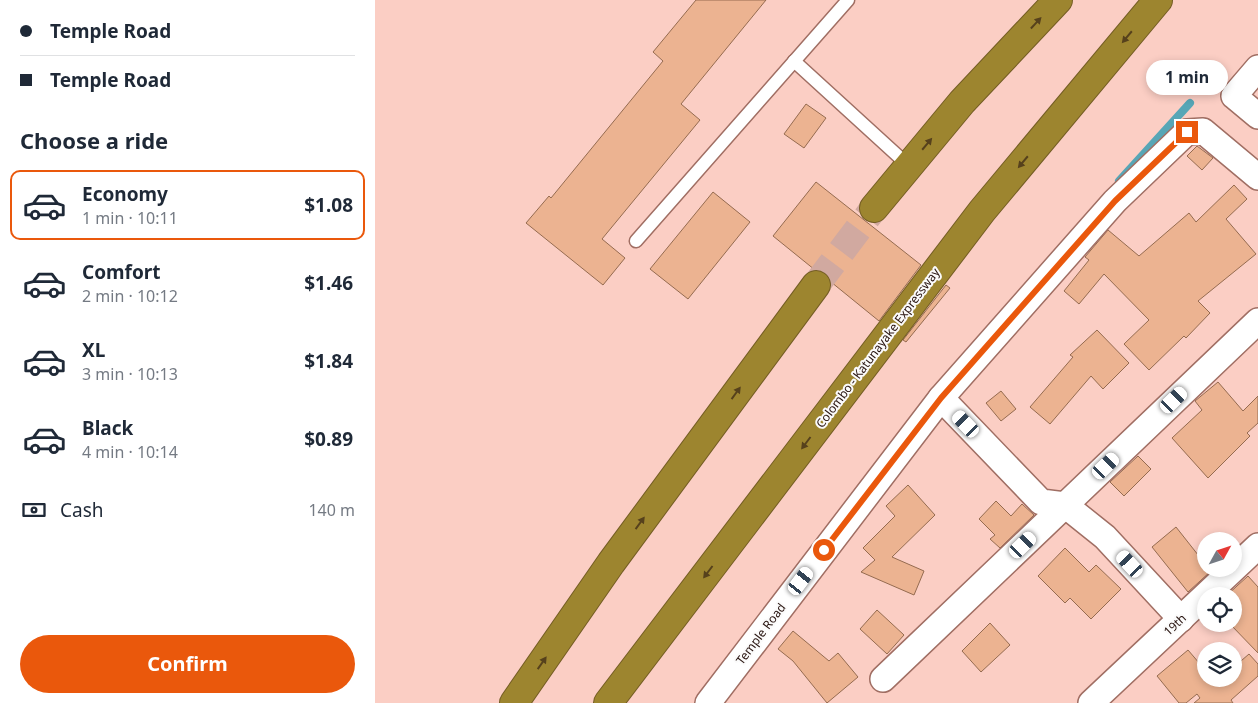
<!DOCTYPE html>
<meta charset="utf-8">
<style>
:root{--surface:#fff;--page:#f6f6f7;--text:#1f2937;--muted:#747a83;--line:#e0e1e3;--accent:#ea580c}
body{margin:0;font-family:"Noto Sans",sans-serif;background:var(--page);color:var(--text);height:100vh;display:flex;flex-direction:column;font-size:19px;white-space:nowrap}
*{box-sizing:border-box;margin:0}
p{font-size:16px;color:var(--muted)}
.icon{flex:none;width:28px;height:28px;fill:none;stroke:currentColor;stroke-width:2;stroke-linecap:round;stroke-linejoin:round}
.map{position:relative;flex:1;overflow:hidden}
.details{display:flex;flex-direction:column;background:var(--surface);width:375px}
.details>*{flex:none}
.top-card{display:grid;align-content:center;height:110px;padding:0 20px;background:var(--surface)}
.needle{width:32px;rotate:50deg}
.buttons{position:absolute;left:822px;top:532px;display:grid;gap:10px}
.buttons a{display:grid;place-items:center;width:45px;height:45px;border-radius:50%;background:var(--surface);box-shadow:0 2px 8px #0003;font-size:25px}
.end{position:absolute;width:22px;height:22px;margin:-11px;border:6px solid #ea580c;background:#fff;box-shadow:0 0 0 2px #fff}
.from{border-radius:50%}
.bubble{position:absolute;height:35px;border-radius:18px;background:var(--surface);box-shadow:0 2px 8px #0003;font-size:16px;font-weight:700;line-height:35px;text-align:center}
.car{position:absolute;width:15px;height:30px;margin:-15px -8px;border-radius:6px;box-shadow:0 0 4px 1px #0007;background:linear-gradient(#fff 24%,#345 0 40%,#fff 0 76%,#345 0 86%,#fff 0)}
.top-card b{display:flex;align-items:center;gap:18px;height:48px;font-size:19px}
.top-card b+b{border-top:1px solid var(--line)}
.top-card i{width:12px;height:12px;background:var(--text)}
ul{padding:0;list-style:none}
li{display:flex;align-items:center;gap:15px;height:70px;margin:0 10px 8px;padding:0 10px;border:2px solid transparent;border-radius:10px}
li div{flex:1}
li b{display:block;font-size:19px}
li em{font-style:normal;font-weight:700}
li.on{border-color:var(--accent)}
li>.icon{width:45px;height:45px;stroke-width:1.5}
h2{padding:0 20px;font-size:22px;line-height:60px}
.pay{display:flex;align-items:center;gap:12px;height:55px;padding:0 20px;font-size:19px}
.pay p{margin-inline-start:auto}
.button{display:flex;gap:10px;margin-top:auto;padding:10px 20px}
.button a{flex:1;height:58px;border-radius:30px;background:var(--accent);color:#fff;font-size:20px;font-weight:700;line-height:58px;text-align:center}
main{display:flex;flex:1;min-height:0}
.map>svg:first-child{display:block}
</style>
<main>
<section class="details">
<div class="top-card">
<b><i class="from"></i>Temple Road</b>
<b><i></i>Temple Road</b>
</div>
<h2>Choose a ride</h2>
<ul>
<li class="on"><svg class="icon" aria-label="car" viewBox="0 0 24 24"><path d="M5 17H2v-5l4-1 3-4h7l3 4 3 1v5h-3M9 17h6M6 11h13"/><circle cx="7" cy="17" r="2"/><circle cx="17" cy="17" r="2"/></svg><div><b>Economy</b><p>1 min · 10:11</p></div><em>$1.08</em></li>
<li><svg class="icon" aria-label="car" viewBox="0 0 24 24"><path d="M5 17H2v-5l4-1 3-4h7l3 4 3 1v5h-3M9 17h6M6 11h13"/><circle cx="7" cy="17" r="2"/><circle cx="17" cy="17" r="2"/></svg><div><b>Comfort</b><p>2 min · 10:12</p></div><em>$1.46</em></li>
<li><svg class="icon" aria-label="car" viewBox="0 0 24 24"><path d="M5 17H2v-5l4-1 3-4h7l3 4 3 1v5h-3M9 17h6M6 11h13"/><circle cx="7" cy="17" r="2"/><circle cx="17" cy="17" r="2"/></svg><div><b>XL</b><p>3 min · 10:13</p></div><em>$1.84</em></li>
<li><svg class="icon" aria-label="car" viewBox="0 0 24 24"><path d="M5 17H2v-5l4-1 3-4h7l3 4 3 1v5h-3M9 17h6M6 11h13"/><circle cx="7" cy="17" r="2"/><circle cx="17" cy="17" r="2"/></svg><div><b>Black</b><p>4 min · 10:14</p></div><em>$0.89</em></li>
</ul>
<div class="pay"><svg class="icon" aria-label="cash" viewBox="0 0 24 24"><path d="M3 7h18v10H3z"/><circle cx="12" cy="12" r="2"/></svg>Cash<p>140 m</p></div>
<div class="button"><a>Confirm</a></div>
</section>
<div class="map">
<svg width="883" height="703" viewBox="0 0 883 703">
<rect width="100%" height="100%" fill="#fbcec4"/>
<g fill="none" stroke-linecap="round" stroke-linejoin="round">
<polyline stroke="#57a6b6" stroke-width="8" points="744,181 815,103"/>
</g>
<g fill="#ecb391" stroke="#956b50">
<polygon points="321,0 391,0 306,104 325,120 227,239 250,258 228,285 151,223 174,196 176,198 288,61 278,52"/>
<polygon points="431,104 451,118 429,148 409,134"/>
<polygon points="822,146 838,158 827,170 812,156"/>
<polygon points="441,182 546,265 504,321 456,282 451,273 440,270 398,236"/>
<polygon points="859,185 872,199 851,219 881,254 823,301 835,313 811,338 809,336 774,370 749,344 774,320 729,274 704,304 689,291 714,260 710,257 733,230 764,256 814,213 821,222"/>
<polygon points="338,192 375,222 313,299 275,269"/>
<polygon points="571,285 575,288 531,342 528,340"/>
<polygon points="722,330 754,363 728,389 716,376 675,424 655,407 698,357 695,355"/>
<polygon points="843,382 868,411 883,396 883,423 872,433 875,436 833,478 797,438 827,410 820,401"/>
<polygon points="626,391 641,409 626,421 611,403"/>
<polygon points="763,456 776,469 749,496 735,482"/>
<polygon points="533,485 560,515 517,557 549,571 539,595 486,572 500,560 488,548 520,516 511,506"/>
<polygon points="621,501 636,516 647,504 659,515 625,548 615,539 620,535 604,519"/>
<polygon points="801,527 831,565 831,569 836,571 813,592 777,547"/>
<polygon points="690,548 714,572 721,565 746,589 716,619 695,598 690,603 663,576"/>
<polygon points="873,576 883,587 883,653 855,624 859,624 859,596 851,596"/>
<polygon points="502,610 529,635 512,654 485,629"/>
<polygon points="615,623 635,645 606,672 587,651"/>
<polygon points="418,631 454,661 463,653 483,677 452,703 418,661 403,649"/>
<polygon points="813,650 831,671 831,679 838,679 841,683 846,679 859,679 859,667 874,654 883,664 883,676 856,700 858,703 819,703 825,698 822,694 811,703 804,703 782,676"/>
</g>
<g fill="none" stroke-linecap="round" stroke-linejoin="round">
<polyline stroke="#d1a9a0" stroke-width="28" stroke-dasharray="28 14" stroke-linecap="butt" points="441,285 499,208"/>
<g stroke="#a06e63" stroke-width="15">
<g id="service">
<polyline points="419,61 534,166"/>
<polyline points="261,241 473,0"/>
</g>
</g>
<g stroke="#a06e63" stroke-width="28">
<g id="minor">
<polyline points="883,68 859,96 883,116"/>
<polyline points="566,398 666,502 690,505 730,537 806,619"/>
<polyline points="508,679 883,321"/>
<polyline points="333,703 566,398 740,201 812,132 828,131 883,177"/>
<polyline points="716,703 883,546"/>
</g>
</g>
<g stroke="#745d24" stroke-width="30">
<g id="motorway">
<polyline points="499,208 587,102 683,0"/>
<polyline points="139,703 236,563 441,285"/>
<polyline points="233,703 607,211 783,0"/>
</g>
</g>
<use href="#service" stroke="#fff" stroke-width="12"/>
<use href="#minor" stroke="#fff" stroke-width="25"/>
<use href="#motorway" stroke="#9d852f" stroke-width="28"/>
</g>
<defs><path id="oneway-solid" d="M-6-.8H1V-3.2L6.5 0L1 3.2V.8H-6Z" transform="scale(1.25)"/></defs>
<g fill="#56411c">
<use href="#oneway-solid" transform="translate(661 23) rotate(-47)"/>
<use href="#oneway-solid" transform="translate(752 37) rotate(130)"/>
<use href="#oneway-solid" transform="translate(552 144) rotate(-50)"/>
<use href="#oneway-solid" transform="translate(648 162) rotate(130)"/>
<use href="#oneway-solid" transform="translate(361 393) rotate(-54)"/>
<use href="#oneway-solid" transform="translate(431 443) rotate(127)"/>
<use href="#oneway-solid" transform="translate(265 523) rotate(-54)"/>
<use href="#oneway-solid" transform="translate(333 572) rotate(127)"/>
<use href="#oneway-solid" transform="translate(167 663) rotate(-55)"/>
</g>
<g fill="none" stroke-linecap="round" stroke-linejoin="round">
<polyline stroke="#ea580c" stroke-width="6" points="449,550 566,398 740,201 812,132"/>
</g>
<g text-anchor="middle" stroke-width="4" stroke-linejoin="round" paint-order="stroke">
<g font-size="12" fill="#27130f" stroke="#fbfbfb">
<text transform="translate(503 348) rotate(-53)" y="4">Colombo - Katunayake Expressway</text>
<text transform="translate(800 625) rotate(-43)" y="4">19th</text>
<text transform="translate(386 634) rotate(-53)" y="4">Temple Road</text>
</g>
</g>
</svg>
<div class="buttons">
<a><svg class="needle" viewBox="-14 -14 28 28"><path d="M0-13l5 13h-10z" fill="#e53935"/><path d="M0 13l5-13h-10z" fill="#747a83"/></svg></a>
<a><svg class="icon" aria-label="locate" viewBox="0 0 24 24"><circle cx="12" cy="12" r="6"/><path d="M12 2v4M12 18v4M2 12h4M18 12h4"/></svg></a>
<a><svg class="icon" aria-label="layers" viewBox="0 0 24 24"><path d="M12 4l9 5-9 5-9-5zM3 14l9 5 9-5"/></svg></a>
</div>
<i class="end from" style="left:449px;top:550px"></i>
<i class="end" style="left:812px;top:132px"></i>
<div class="bubble" style="left:771px;top:60px;width:82px">1 min</div>
<i class="car" style="left:799px;top:400px;rotate:46deg"></i>
<i class="car" style="left:591px;top:424px;rotate:316deg"></i>
<i class="car" style="left:731px;top:466px;rotate:46deg"></i>
<i class="car" style="left:648px;top:545px;rotate:46deg"></i>
<i class="car" style="left:755px;top:564px;rotate:317deg"></i>
<i class="car" style="left:426px;top:581px;rotate:37deg"></i>
</div>
</main>
